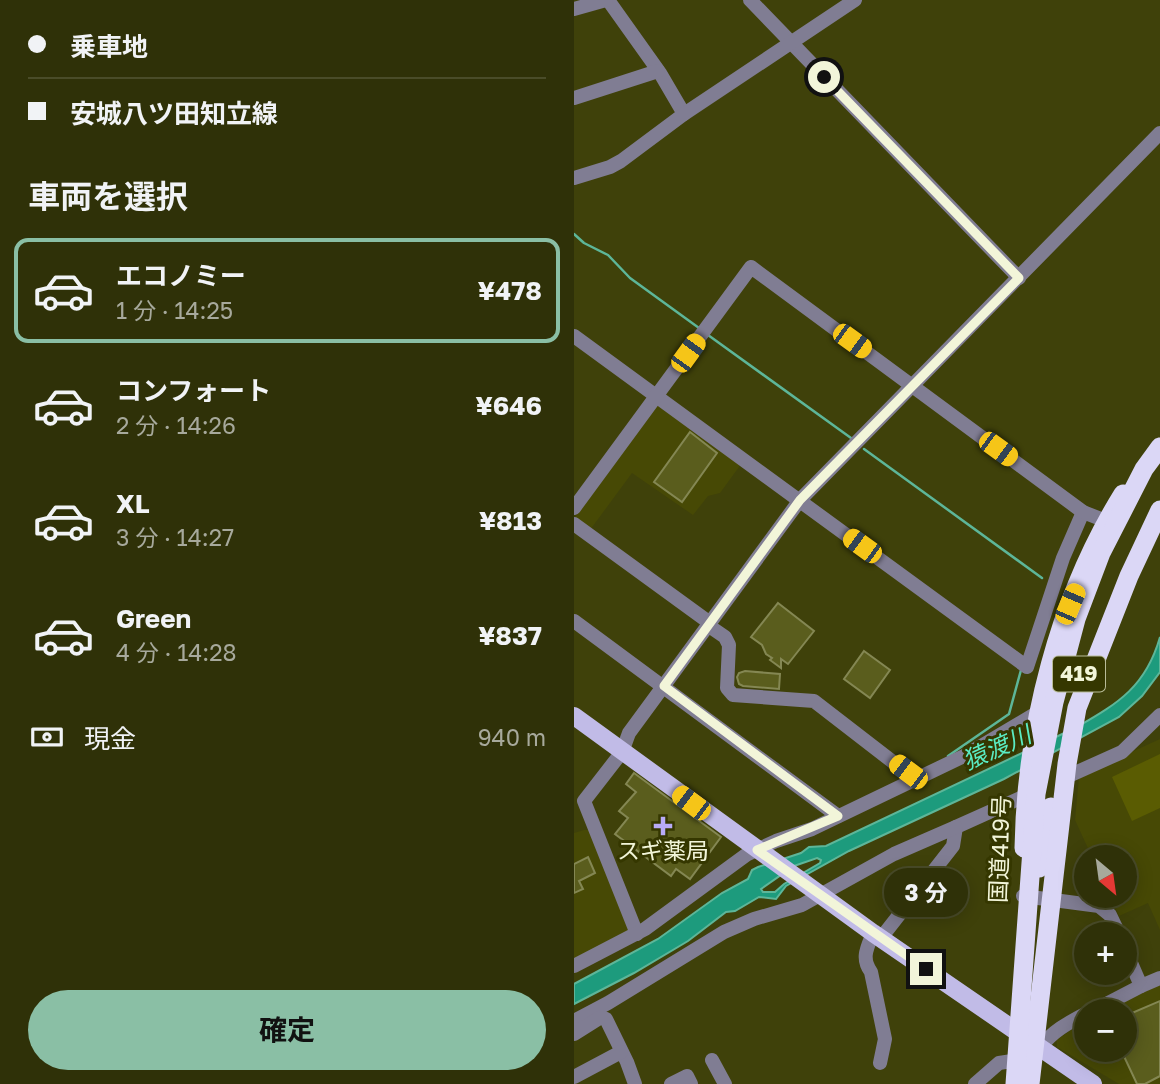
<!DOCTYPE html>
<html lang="ja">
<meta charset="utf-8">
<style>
:root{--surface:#2f3108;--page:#3b3d16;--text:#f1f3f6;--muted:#a7a99c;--line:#4a4c29;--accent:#8abfa5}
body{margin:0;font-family:"Golos Text","Noto Sans JP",sans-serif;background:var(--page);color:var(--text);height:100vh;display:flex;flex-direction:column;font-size:26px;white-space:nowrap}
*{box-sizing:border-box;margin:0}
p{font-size:23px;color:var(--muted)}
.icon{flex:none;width:38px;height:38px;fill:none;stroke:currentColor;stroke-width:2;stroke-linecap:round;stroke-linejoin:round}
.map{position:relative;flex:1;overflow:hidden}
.details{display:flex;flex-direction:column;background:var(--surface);width:574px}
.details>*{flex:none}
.hud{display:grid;align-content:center;height:154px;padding:0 28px;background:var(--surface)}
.needle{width:46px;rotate:151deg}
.buttons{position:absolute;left:500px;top:845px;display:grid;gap:14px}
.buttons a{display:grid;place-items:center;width:63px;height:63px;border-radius:50%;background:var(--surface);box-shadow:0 4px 18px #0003,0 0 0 2px var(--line);font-size:35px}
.end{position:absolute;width:32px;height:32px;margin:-16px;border:9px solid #f2f5d9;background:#111;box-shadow:0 0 0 4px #111}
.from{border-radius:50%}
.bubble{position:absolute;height:49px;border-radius:24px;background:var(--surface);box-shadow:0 4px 18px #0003,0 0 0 2px var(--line);font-size:23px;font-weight:700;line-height:49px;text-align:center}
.car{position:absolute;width:21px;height:42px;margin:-21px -10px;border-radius:9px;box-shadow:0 0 5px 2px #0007;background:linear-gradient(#f5c518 24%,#345 0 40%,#f5c518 0 76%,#345 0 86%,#f5c518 0)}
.hud b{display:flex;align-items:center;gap:24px;height:66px;font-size:26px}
.hud b+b{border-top:2px solid var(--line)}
.hud i{width:18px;height:18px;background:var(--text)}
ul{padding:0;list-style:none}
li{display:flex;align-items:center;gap:21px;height:105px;margin:0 14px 10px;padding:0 14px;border:4px solid transparent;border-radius:14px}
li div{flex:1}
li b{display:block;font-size:26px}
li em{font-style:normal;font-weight:700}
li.selected{border-color:var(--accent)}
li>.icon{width:63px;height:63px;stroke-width:1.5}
h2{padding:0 28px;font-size:32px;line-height:84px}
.pay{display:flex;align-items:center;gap:18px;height:77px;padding:0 28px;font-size:26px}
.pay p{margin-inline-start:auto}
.cta{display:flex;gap:14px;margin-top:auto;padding:14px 28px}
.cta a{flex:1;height:80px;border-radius:42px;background:var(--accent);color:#111;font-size:28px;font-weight:700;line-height:80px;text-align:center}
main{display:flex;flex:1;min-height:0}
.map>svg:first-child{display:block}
</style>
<main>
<section class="details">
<div class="hud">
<b><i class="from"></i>乗車地</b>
<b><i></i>安城八ツ田知立線</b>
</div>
<h2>車両を選択</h2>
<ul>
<li class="selected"><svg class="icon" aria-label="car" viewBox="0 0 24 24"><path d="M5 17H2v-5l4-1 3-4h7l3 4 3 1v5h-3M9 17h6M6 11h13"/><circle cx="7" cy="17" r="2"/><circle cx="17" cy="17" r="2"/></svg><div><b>エコノミー</b><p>1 分 · 14:25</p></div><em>¥478</em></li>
<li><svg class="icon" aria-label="car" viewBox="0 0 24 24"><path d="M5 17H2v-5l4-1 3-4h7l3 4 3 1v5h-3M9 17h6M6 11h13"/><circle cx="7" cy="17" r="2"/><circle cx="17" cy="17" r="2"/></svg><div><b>コンフォート</b><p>2 分 · 14:26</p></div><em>¥646</em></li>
<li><svg class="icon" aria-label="car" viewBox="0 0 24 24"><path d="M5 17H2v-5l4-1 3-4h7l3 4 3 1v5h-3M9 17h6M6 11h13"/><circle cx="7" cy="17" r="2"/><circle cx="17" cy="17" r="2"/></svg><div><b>XL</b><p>3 分 · 14:27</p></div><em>¥813</em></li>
<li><svg class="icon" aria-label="car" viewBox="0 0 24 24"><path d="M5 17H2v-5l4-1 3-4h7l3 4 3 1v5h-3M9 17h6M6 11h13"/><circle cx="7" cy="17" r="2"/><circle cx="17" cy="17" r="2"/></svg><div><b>Green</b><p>4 分 · 14:28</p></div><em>¥837</em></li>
</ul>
<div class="pay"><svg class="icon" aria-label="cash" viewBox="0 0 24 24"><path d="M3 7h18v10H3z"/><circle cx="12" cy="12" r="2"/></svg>現金<p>940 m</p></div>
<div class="cta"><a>確定</a></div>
</section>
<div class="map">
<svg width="586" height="1084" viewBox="0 0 586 1084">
<rect width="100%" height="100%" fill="#3f410a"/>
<g fill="#474905">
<polygon points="85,404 165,461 165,467 146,493 134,496 119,515 58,473 16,530 2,521 2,516 81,405"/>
<polygon points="586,739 586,930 574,903 545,916 536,896 551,896 551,858 518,857 501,820 505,776"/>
<polygon points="10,830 15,830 56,933 0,961 0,833"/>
<polygon points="586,985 586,1084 545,1084 483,1047 483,1040 513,1019 513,1050 551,1050 551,1012 527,1011"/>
</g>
<polygon fill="#5a5c02" points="586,754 586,808 558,821 538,777"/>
<path fill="#1d9b7d" stroke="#5db699" stroke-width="2" fill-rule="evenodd" d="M 586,637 L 586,672 L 568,696 L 545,717 L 430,779 L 275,851 L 212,886 L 202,899 L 185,897 L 161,911 L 152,912 L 114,941 L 60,973 L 0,1004 L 0,984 L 84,939 L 148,893 L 174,879 L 178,870 L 184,867 L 227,853 L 235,847 L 252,846 L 503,727 C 545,703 572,686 586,637 ZM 243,858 L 247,860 L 246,863 L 210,884 L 201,892 L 189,892 L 187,889 L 220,866 Z"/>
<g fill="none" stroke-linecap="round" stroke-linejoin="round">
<g stroke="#5db699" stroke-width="2.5">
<polyline points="0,234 10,243 34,255 56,278 125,328"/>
<polyline points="134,335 277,438"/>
<polyline points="290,449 468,578"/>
<polyline points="374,756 435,714 447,670"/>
</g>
</g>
<g fill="#5a5d1d" stroke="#848753" stroke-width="2">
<polygon points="116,432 143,453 108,502 80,482"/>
<polygon points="204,603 240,631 214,664 207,659 207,668 196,660 198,658 192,654 188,645 177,637"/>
<polygon points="290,651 316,670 296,698 270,679"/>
<polygon points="171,671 206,674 205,689 169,686 165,684 163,677 165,673"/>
<polygon points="60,773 147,837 116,879 102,869 97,876 41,834 54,818 45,811 62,792 52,784"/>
<polygon points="14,857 21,873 5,881 9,889 0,893 0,864"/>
<polygon points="586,1001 586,1076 571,1084 563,1084 547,1050 551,1050 551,1016"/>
</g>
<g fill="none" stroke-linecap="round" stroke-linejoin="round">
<g stroke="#807d93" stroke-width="14">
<polyline points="34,0 86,73 110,114"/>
<polyline points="176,0 445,278"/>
<polyline points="0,9 32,0"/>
<polyline points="0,98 84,71"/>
<polyline points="0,178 36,167 47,161 110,114 281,0"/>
<polyline points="0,336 453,667 489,558 509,512"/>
<polyline points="0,508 177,267 509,512 532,521"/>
<polyline points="0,524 136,623"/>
<polyline points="0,621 264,816"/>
<polyline points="135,626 151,637 155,645 153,688 159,695 240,701 341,779"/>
<polyline points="492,777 548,752 586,715"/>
<polyline points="449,896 525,906 536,915 545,934"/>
<path d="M 299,933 C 293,948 287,958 297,972 L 311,1039 L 306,1063"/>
<polyline points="63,934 10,801 48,752 55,733 226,500 586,133"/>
<polyline points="307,938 379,846 382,827 451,796"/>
<polyline points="551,949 567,986 586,978"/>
<polyline points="0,966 71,929 172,855 202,841 238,829 392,755 466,711"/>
<polyline points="517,1012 567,986"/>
<polyline points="0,1021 34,1003 150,932 180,919 228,905 320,854 382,827"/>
<polyline points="0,1034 27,1017 32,1019 53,1062 61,1084"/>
<path d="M 467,1047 C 478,1031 496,1022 513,1013"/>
<polyline points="138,1060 151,1084"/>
<polyline points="0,1077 47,1052"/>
<polyline points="97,1084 113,1076 117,1084"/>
<polyline points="401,1084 425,1063 438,1061"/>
</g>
<polyline stroke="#c1bbe7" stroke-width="18" points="0,716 299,933 519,1084"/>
<g stroke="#dbd7f6" stroke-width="19">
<path d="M 450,848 C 452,728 485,597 549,494"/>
<polyline points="465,868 477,807"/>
<polyline points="456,1084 493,764 503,708 555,576 586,510"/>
</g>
<polyline stroke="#dbd7f6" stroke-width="19" points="441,1084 462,794 480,702 502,619 527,553 570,469 586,447"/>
</g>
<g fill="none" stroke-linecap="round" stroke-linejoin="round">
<polyline stroke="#f2f5d9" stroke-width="9" points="250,77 445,278 226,500 90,686 264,816 183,850 352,969"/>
</g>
<path fill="#b8abf7" stroke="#353700" stroke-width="2.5" d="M85.5 815.5h7v7h7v7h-7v7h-7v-7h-7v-7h7z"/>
<g text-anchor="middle" stroke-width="6" stroke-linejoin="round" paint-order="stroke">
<rect fill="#353700" stroke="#b9bc98" stroke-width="2" x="479" y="656.5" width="52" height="35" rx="5"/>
<g font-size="21" font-weight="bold" fill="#f2f5d9">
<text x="505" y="681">419</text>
</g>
<g font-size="23" fill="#f2f5d9" stroke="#353700">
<text transform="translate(426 849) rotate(-88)" y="8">国道419号</text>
</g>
<g font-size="23" fill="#f2f5d9" stroke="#353700">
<text x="89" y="859">スギ薬局</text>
</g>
<g font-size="24" font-style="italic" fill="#5aecc3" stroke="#353700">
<text transform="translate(423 748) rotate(-24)" y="8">猿渡川</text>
</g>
</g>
</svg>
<div class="buttons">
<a><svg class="needle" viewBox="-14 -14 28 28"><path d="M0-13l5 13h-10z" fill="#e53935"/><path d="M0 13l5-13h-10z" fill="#a7a99c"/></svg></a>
<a>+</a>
<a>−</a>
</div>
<i class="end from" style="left:250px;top:77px"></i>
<i class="end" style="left:352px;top:969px"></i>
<div class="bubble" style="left:310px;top:868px;width:84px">3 分</div>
<i class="car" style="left:278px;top:341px;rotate:126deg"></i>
<i class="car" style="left:114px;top:353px;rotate:36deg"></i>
<i class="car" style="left:424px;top:449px;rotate:126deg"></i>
<i class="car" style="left:288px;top:546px;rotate:306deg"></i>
<i class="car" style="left:496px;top:604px;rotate:23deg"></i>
<i class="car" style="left:334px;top:772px;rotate:307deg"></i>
<i class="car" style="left:117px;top:803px;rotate:307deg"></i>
</div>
</main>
